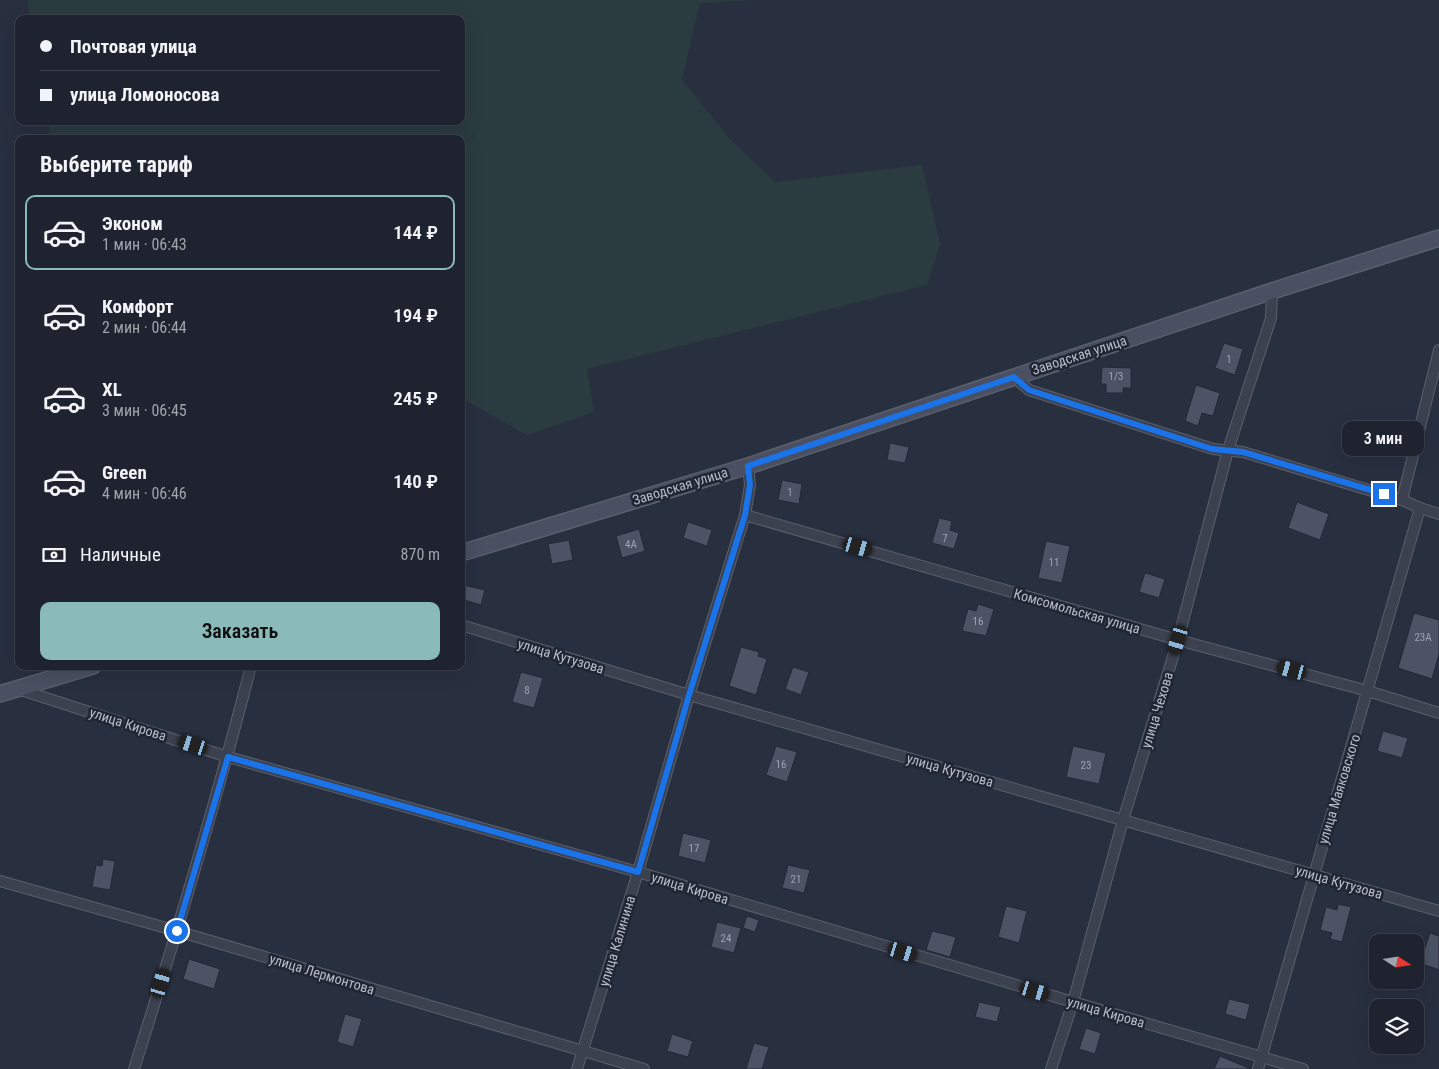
<!DOCTYPE html>
<html lang="ru">
<meta charset="utf-8">
<style>
:root{--surface:#1e232f;--page:#2b2f3b;--text:#f1f3f6;--muted:#a1a4aa;--line:#3c404b;--accent:#8bbbb9}
body{margin:0;font-family:"Roboto Condensed",sans-serif;background:var(--page);color:var(--text);height:100vh;display:flex;flex-direction:column;font-size:19px;white-space:nowrap}
*{box-sizing:border-box;margin:0}
p{font-size:16px;color:var(--muted)}
.icon{flex:none;width:28px;height:28px;fill:none;stroke:currentColor;stroke-width:2;stroke-linecap:round;stroke-linejoin:round}
.map{position:relative;flex:1;overflow:hidden}
.panel{position:absolute;left:15px;top:135px;width:450px;height:535px;display:flex;flex-direction:column;background:var(--surface);border-radius:10px;box-shadow:0 5px 20px #0002,0 0 0 1px var(--line)}
.panel>*{flex:none}
.banner{position:absolute;left:15px;top:15px;width:450px;height:110px;border-radius:10px;box-shadow:0 5px 20px #0002,0 0 0 1px var(--line);display:grid;align-content:center;height:110px;padding:0 25px;background:var(--surface)}
.needle{width:32px;rotate:102deg}
.buttons{position:absolute;left:1369px;top:934px;display:grid;gap:10px}
.buttons a{display:grid;place-items:center;width:55px;height:55px;border-radius:10px;background:var(--surface);box-shadow:0 5px 20px #0002,0 0 0 1px var(--line);font-size:25px}
.end{position:absolute;width:22px;height:22px;margin:-11px;border:6px solid #1a73e8;background:#fff;box-shadow:0 0 0 2px #fff}
.from{border-radius:50%}
.bubble{position:absolute;height:35px;border-radius:10px;background:var(--surface);box-shadow:0 5px 20px #0002,0 0 0 1px var(--line);font-size:16px;font-weight:600;line-height:35px;text-align:center}
.car{position:absolute;width:15px;height:30px;margin:-15px -8px;border-radius:6px;box-shadow:0 0 4px 1px #0007;background:linear-gradient(#222 24%,#8ab4d8 0 40%,#222 0 76%,#8ab4d8 0 86%,#222 0)}
.banner b{display:flex;align-items:center;gap:18px;height:48px;font-size:19px}
.banner b+b{border-top:1px solid var(--line)}
.banner i{width:12px;height:12px;background:var(--text)}
ul{padding:0;list-style:none}
li{display:flex;align-items:center;gap:15px;height:75px;margin:0 10px 8px;padding:0 15px;border:2px solid transparent;border-radius:10px}
li div{flex:1}
li b{display:block;font-size:19px}
li em{font-style:normal;font-weight:600}
li.active{border-color:var(--accent)}
li>.icon{width:45px;height:45px;stroke-width:1.5}
h2{padding:0 25px;font-size:22px;line-height:60px}
.pay{display:flex;align-items:center;gap:12px;height:55px;padding:0 25px;font-size:19px}
.pay p{margin-inline-start:auto}
.button{display:flex;gap:10px;margin-top:auto;padding:10px 25px}
.button a{flex:1;height:58px;border-radius:10px;background:var(--accent);color:#111;font-size:20px;font-weight:600;line-height:58px;text-align:center}
.map>svg:first-child{display:block}
</style>
<div class="map">
<svg width="1439" height="1069" viewBox="0 0 1439 1069">
<rect width="100%" height="100%" fill="#282f3f"/>
<polygon fill="#2b3c41" points="28,0 758,0 700,3 682,80 730,139 775,182 922,165 940,244 927,285 587,369 594,412 527,435 461,398 461,139 51,139 48,121 461,121 461,19 29,19"/>
<g fill="#4c5365" stroke="#232836">
<polygon points="1224,343 1243,349 1235,375 1215,368"/>
<polygon points="1102,367 1131,368 1131,388 1123,388 1123,393 1106,393 1106,384 1101,384"/>
<polygon points="1196,385 1220,393 1213,416 1202,413 1198,426 1185,421"/>
<polygon points="890,443 909,447 905,463 887,460"/>
<polygon points="782,480 802,484 799,504 778,500"/>
<polygon points="1297,502 1329,514 1320,540 1288,528"/>
<polygon points="939,518 952,521 950,530 959,533 954,549 932,543"/>
<polygon points="688,522 712,530 707,546 683,538"/>
<polygon points="639,529 645,551 622,558 616,536"/>
<polygon points="569,540 573,560 552,564 548,544"/>
<polygon points="1046,541 1070,546 1062,583 1038,578"/>
<polygon points="1145,573 1165,579 1159,598 1139,592"/>
<polygon points="463,585 485,590 481,605 461,599"/>
<polygon points="978,604 994,609 986,636 962,631 968,609 976,611"/>
<polygon points="1414,613 1439,620 1439,654 1432,679 1398,668"/>
<polygon points="741,647 759,652 758,656 767,659 756,695 729,686"/>
<polygon points="793,667 809,672 801,695 785,689"/>
<polygon points="521,672 543,678 534,708 512,702"/>
<polygon points="1383,731 1408,738 1402,758 1377,751"/>
<polygon points="776,746 797,752 787,782 766,775"/>
<polygon points="1073,746 1106,753 1099,784 1066,777"/>
<polygon points="683,833 711,840 705,863 678,856"/>
<polygon points="103,859 115,861 110,890 92,887 96,865 102,866"/>
<polygon points="788,865 810,870 804,893 782,888"/>
<polygon points="1338,904 1351,907 1342,942 1330,939 1332,933 1320,930 1326,907 1337,910"/>
<polygon points="1006,906 1027,911 1019,943 998,937"/>
<polygon points="747,916 759,920 755,932 743,928"/>
<polygon points="717,922 741,928 734,953 711,947"/>
<polygon points="932,931 956,937 950,957 926,950"/>
<polygon points="1430,933 1439,936 1439,970 1420,963"/>
<polygon points="189,959 220,969 214,989 183,979"/>
<polygon points="1229,999 1250,1004 1246,1020 1225,1014"/>
<polygon points="979,1002 1001,1007 997,1022 975,1017"/>
<polygon points="345,1014 362,1019 353,1047 337,1042"/>
<polygon points="1086,1028 1101,1033 1095,1054 1079,1049"/>
<polygon points="672,1034 693,1041 688,1057 667,1051"/>
<polygon points="754,1043 769,1047 762,1069 746,1069"/>
<polygon points="1220,1056 1251,1069 1214,1069"/>
</g>
<g fill="none" stroke-linecap="round" stroke-linejoin="round">
<g stroke="#5a5f6c" stroke-width="12">
<g id="street">
<polyline points="1014,377 1029,390 1213,449 1243,452 1402,500 1420,508 1439,514"/>
<polyline points="1402,500 1439,350"/>
<polyline points="745,515 1178,640 1368,691 1439,713"/>
<polyline points="461,625 689,695 1439,911"/>
<polyline points="18,689 228,757 638,872 1073,1002 1303,1069"/>
<polyline points="0,881 177,931 644,1069"/>
<path d="M 134,1069 C 176,936 216,802 251,666"/>
<polyline points="577,1069 638,872 689,695 745,515 750,485 748,466"/>
<polyline points="1051,1069 1073,1002 1123,820 1178,640 1228,450 1271,318 1272,291"/>
<polyline points="1258,1069 1420,508"/>
</g>
</g>
<g stroke="#5a5f6c" stroke-width="18">
<g id="secondary">
<polyline points="461,553 748,466 1272,291 1439,238"/>
<polyline points="0,694 93,666"/>
</g>
</g>
<use href="#street" stroke="#3c414f" stroke-width="10"/>
<use href="#secondary" stroke="#4a5061" stroke-width="15"/>
</g>
<g fill="none" stroke-linecap="round" stroke-linejoin="round">
<polyline stroke="#1a73e8" stroke-width="6" points="177,931 228,757 638,872 689,695 745,515 750,485 748,466 1014,377 1029,390 1212,449 1243,452 1384,494"/>
</g>
<g text-anchor="middle" stroke-width="5" stroke-linejoin="round" paint-order="stroke">
<g font-size="11" fill="#9da2b0">
<text x="1229" y="363">1</text>
<text x="1116" y="380">1/3</text>
<text x="790" y="496">1</text>
<text x="945" y="542">7</text>
<text x="631" y="548">4А</text>
<text x="1054" y="566">11</text>
<text x="978" y="625">16</text>
<text x="1423" y="641">23А</text>
<text x="527" y="694">8</text>
<text x="781" y="768">16</text>
<text x="1086" y="769">23</text>
<text x="694" y="852">17</text>
<text x="796" y="883">21</text>
<text x="726" y="942">24</text>
</g>
<g font-size="14" fill="#b8bdc9" stroke="#212634">
<text transform="translate(1079 355) rotate(-18)" y="5">Заводская улица</text>
<text transform="translate(680 486) rotate(-17)" y="5">Заводская улица</text>
<text transform="translate(1077 611) rotate(16)" y="5">Комсомольская улица</text>
<text transform="translate(561 656) rotate(17)" y="5">улица Кутузова</text>
<text transform="translate(1157 710) rotate(-73)" y="5">улица Чехова</text>
<text transform="translate(128 724) rotate(18)" y="5">улица Кирова</text>
<text transform="translate(950 770) rotate(16)" y="5">улица Кутузова</text>
<text transform="translate(1339 789) rotate(-73)" y="5">улица Маяковского</text>
<text transform="translate(1339 882) rotate(16)" y="5">улица Кутузова</text>
<text transform="translate(690 888) rotate(17)" y="5">улица Кирова</text>
<text transform="translate(617 941) rotate(-73)" y="5">улица Калинина</text>
<text transform="translate(322 974) rotate(17)" y="5">улица Лермонтова</text>
<text transform="translate(1106 1012) rotate(16)" y="5">улица Кирова</text>
</g>
</g>
</svg>
<div class="buttons">
<a><svg class="needle" viewBox="-14 -14 28 28"><path d="M0-13l5 13h-10z" fill="#e53935"/><path d="M0 13l5-13h-10z" fill="#a1a4aa"/></svg></a>
<a><svg class="icon" aria-label="layers" viewBox="0 0 24 24"><path d="M12 4l9 5-9 5-9-5zM3 14l9 5 9-5"/></svg></a>
</div>
<i class="end from" style="left:177px;top:931px"></i>
<i class="end" style="left:1384px;top:494px"></i>
<div class="bubble" style="left:1342px;top:421px;width:82px">3 мин</div>
<i class="car" style="left:858px;top:547px;rotate:106deg"></i>
<i class="car" style="left:1178px;top:640px;rotate:197deg"></i>
<i class="car" style="left:1292px;top:670px;rotate:285deg"></i>
<i class="car" style="left:193px;top:745px;rotate:288deg"></i>
<i class="car" style="left:903px;top:952px;rotate:107deg"></i>
<i class="car" style="left:161px;top:983px;rotate:17deg"></i>
<i class="car" style="left:1035px;top:991px;rotate:107deg"></i>
<div class="banner">
<b><i class="from"></i>Почтовая улица</b>
<b><i></i>улица Ломоносова</b>
</div>
<section class="panel">
<h2>Выберите тариф</h2>
<ul>
<li class="active"><svg class="icon" aria-label="car" viewBox="0 0 24 24"><path d="M5 17H2v-5l4-1 3-4h7l3 4 3 1v5h-3M9 17h6M6 11h13"/><circle cx="7" cy="17" r="2"/><circle cx="17" cy="17" r="2"/></svg><div><b>Эконом</b><p>1 мин · 06:43</p></div><em>144 ₽</em></li>
<li><svg class="icon" aria-label="car" viewBox="0 0 24 24"><path d="M5 17H2v-5l4-1 3-4h7l3 4 3 1v5h-3M9 17h6M6 11h13"/><circle cx="7" cy="17" r="2"/><circle cx="17" cy="17" r="2"/></svg><div><b>Комфорт</b><p>2 мин · 06:44</p></div><em>194 ₽</em></li>
<li><svg class="icon" aria-label="car" viewBox="0 0 24 24"><path d="M5 17H2v-5l4-1 3-4h7l3 4 3 1v5h-3M9 17h6M6 11h13"/><circle cx="7" cy="17" r="2"/><circle cx="17" cy="17" r="2"/></svg><div><b>XL</b><p>3 мин · 06:45</p></div><em>245 ₽</em></li>
<li><svg class="icon" aria-label="car" viewBox="0 0 24 24"><path d="M5 17H2v-5l4-1 3-4h7l3 4 3 1v5h-3M9 17h6M6 11h13"/><circle cx="7" cy="17" r="2"/><circle cx="17" cy="17" r="2"/></svg><div><b>Green</b><p>4 мин · 06:46</p></div><em>140 ₽</em></li>
</ul>
<div class="pay"><svg class="icon" aria-label="cash" viewBox="0 0 24 24"><path d="M3 7h18v10H3z"/><circle cx="12" cy="12" r="2"/></svg>Наличные<p>870 m</p></div>
<div class="button"><a>Заказать</a></div>
</section>
</div>
